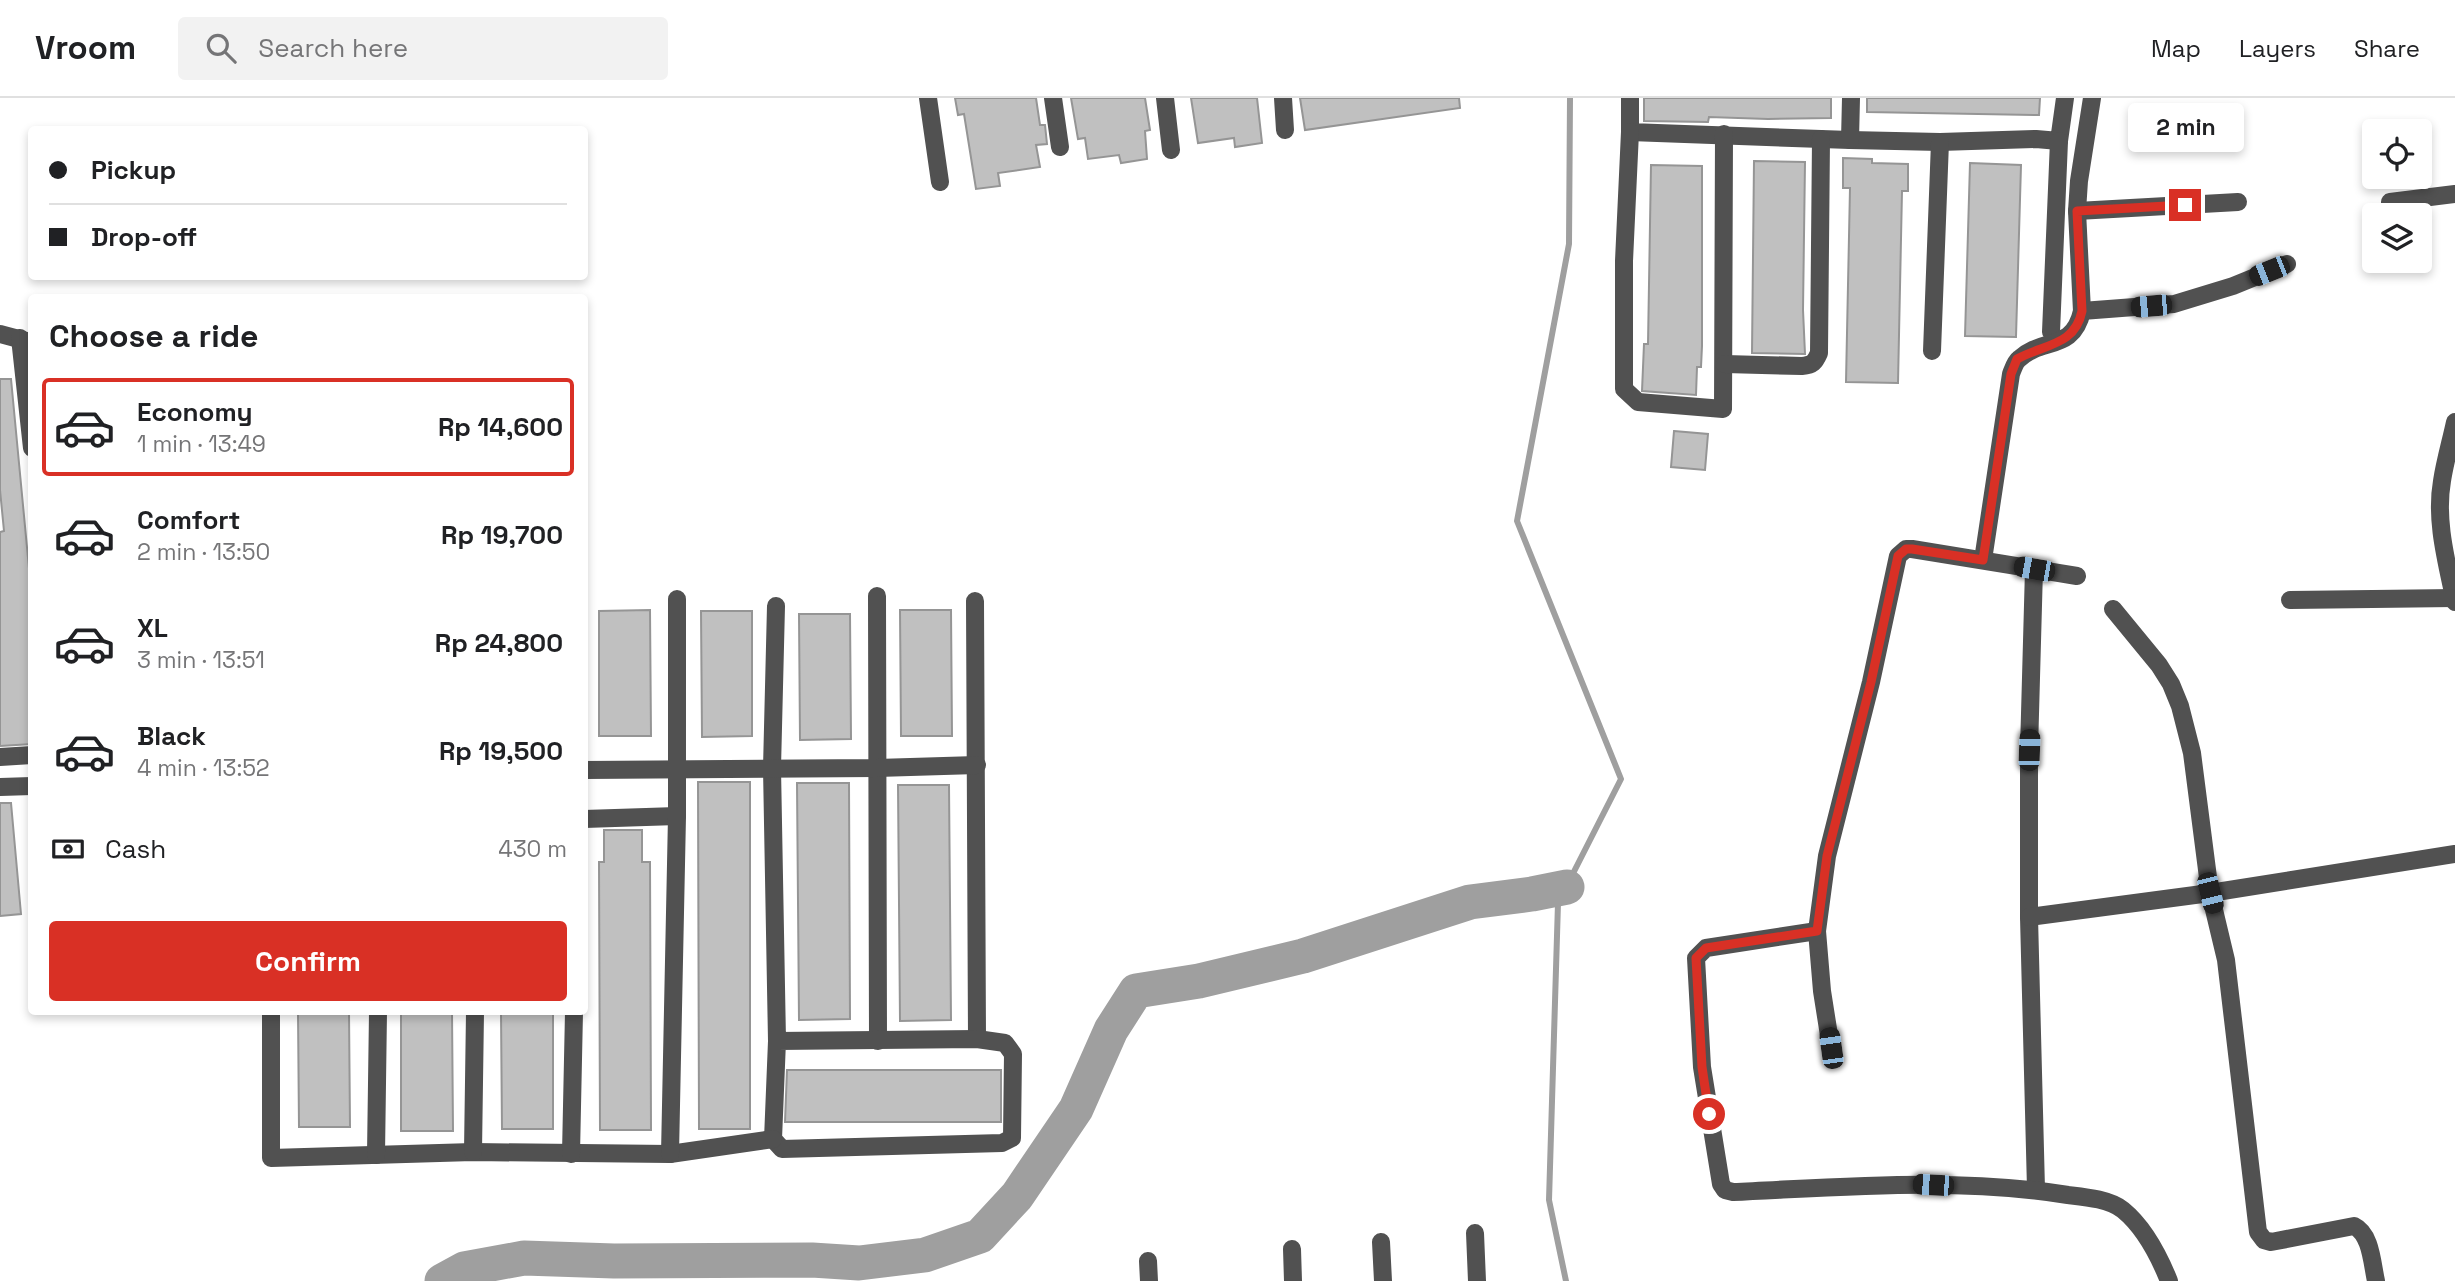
<!DOCTYPE html>
<meta charset="utf-8">
<style>
:root{--surface:#fff;--page:#f2f2f2;--text:#202124;--muted:#757577;--line:#e0e0e0;--accent:#d93025}
body{margin:0;font-family:"Space Grotesk",sans-serif;background:var(--page);color:var(--text);height:100vh;display:flex;flex-direction:column;font-size:26px;white-space:nowrap}
*{box-sizing:border-box;margin:0}
p{font-size:23px;color:var(--muted)}
.icon{flex:none;width:38px;height:38px;fill:none;stroke:currentColor;stroke-width:2;stroke-linecap:round;stroke-linejoin:round}
.map{position:relative;flex:1;overflow:hidden}
.panel{position:absolute;left:28px;top:196px;width:560px;height:721px;display:flex;flex-direction:column;background:var(--surface);border-radius:7px;box-shadow:0 4px 10px #0003}
.panel>*{flex:none}
.banner{position:absolute;left:28px;top:28px;width:560px;height:154px;border-radius:7px;box-shadow:0 4px 10px #0003;display:grid;align-content:center;height:154px;padding:0 21px;background:var(--surface)}
.tools{position:absolute;left:2362px;top:21px;display:grid;gap:14px}
.tools a{display:grid;place-items:center;width:70px;height:70px;border-radius:7px;background:var(--surface);box-shadow:0 4px 10px #0003;font-size:35px}
.end{position:absolute;width:32px;height:32px;margin:-16px;border:9px solid #d93025;background:#fff;box-shadow:0 0 0 4px #fff}
.from{border-radius:50%}
.bubble{position:absolute;height:49px;border-radius:7px;background:var(--surface);box-shadow:0 4px 10px #0003;font-size:23px;font-weight:700;line-height:49px;text-align:center}
.car{position:absolute;width:21px;height:42px;margin:-21px -10px;border-radius:9px;box-shadow:0 0 5px 2px #0007;background:linear-gradient(#222 24%,#8ab4d8 0 40%,#222 0 76%,#8ab4d8 0 86%,#222 0)}
.banner b{display:flex;align-items:center;gap:24px;height:66px;font-size:26px}
.banner b+b{border-top:2px solid var(--line)}
.banner i{width:18px;height:18px;background:var(--text)}
ul{padding:0;list-style:none}
li{display:flex;align-items:center;gap:21px;height:98px;margin:0 14px 10px;padding:0 7px;border:4px solid transparent;border-radius:7px}
li div{flex:1}
li b{display:block;font-size:26px}
li em{font-style:normal;font-weight:700}
li.on{border-color:var(--accent)}
li>.icon{width:63px;height:63px;stroke-width:1.5}
h2{padding:0 21px;font-size:32px;line-height:84px}
.pay{display:flex;align-items:center;gap:18px;height:77px;padding:0 21px;font-size:26px}
.pay p{margin-inline-start:auto}
.action{display:flex;gap:14px;margin-top:auto;padding:14px 21px}
.action a{flex:1;height:80px;border-radius:7px;background:var(--accent);color:#fff;font-size:28px;font-weight:700;line-height:80px;text-align:center}
header{display:flex;align-items:center;gap:42px;box-sizing:border-box;height:98px;padding:0 35px;background:var(--surface);border-bottom:2px solid var(--line)}
header strong{font-size:33px}
nav{display:flex;gap:38px;margin-inline-start:auto;font-size:24px}
.search{width:490px;height:63px;background:var(--page);display:flex;align-items:center;gap:18px;box-sizing:border-box;padding:0 24px;border-radius:7px;color:var(--muted);font-size:26px}
.map>svg:first-child{display:block}
</style>
<header>
<strong>Vroom</strong>
<div class="search"><svg class="icon" aria-label="search" viewBox="0 0 24 24"><circle cx="10" cy="10" r="6"/><path d="M15 15l6 6"/></svg>Search here</div>
<nav><a>Map</a><a>Layers</a><a>Share</a></nav>
</header>
<div class="map">
<svg width="2455" height="1183" viewBox="0 0 2455 1183">
<rect width="100%" height="100%" fill="#fff"/>
<g fill="none" stroke-linecap="round" stroke-linejoin="round">
<polyline stroke="#9f9f9f" stroke-width="6" points="1566,1183 1549,1102 1558,805 1621,681 1517,423 1569,146 1570,0"/>
<polyline stroke="#9f9f9f" stroke-width="35" points="442,1183 464,1171 524,1160 614,1163 812,1162 859,1165 925,1157 980,1138 1017,1098 1076,1011 1111,932 1136,893 1199,883 1303,858 1470,804 1532,796 1567,789"/>
</g>
<g fill="#c0c0c0" stroke="#959595" stroke-width="2">
<polygon points="955,0 1036,0 1040,27 1045,27 1047,46 1036,47 1040,69 998,75 1000,88 976,91 964,16 958,17"/>
<polygon points="1071,0 1145,0 1150,32 1145,33 1147,61 1121,65 1119,57 1088,61 1085,40 1078,41"/>
<polygon points="1191,0 1257,0 1262,45 1235,49 1234,40 1198,45"/>
<polygon points="1300,0 1459,0 1460,10 1305,32"/>
<polygon points="1644,0 1831,0 1831,20 1768,21 1709,19 1708,24 1644,23"/>
<polygon points="1867,0 2040,0 2039,17 1867,14"/>
<polygon points="1843,60 1872,61 1872,65 1908,66 1908,93 1902,93 1898,285 1846,284 1850,90 1843,90"/>
<polygon points="1754,63 1805,64 1803,212 1805,256 1752,255"/>
<polygon points="1970,65 2021,67 2016,239 1965,238"/>
<polygon points="1651,67 1702,68 1702,248 1701,269 1697,269 1696,297 1642,293 1644,246 1648,246"/>
<polygon points="0,281 11,281 32,502 32,646 0,648 0,434 4,433 0,392"/>
<polygon points="1674,333 1708,336 1705,372 1671,369"/>
<polygon points="650,512 651,638 599,638 599,513"/>
<polygon points="900,512 951,512 952,638 901,638"/>
<polygon points="701,513 752,513 752,638 702,639"/>
<polygon points="799,516 850,516 851,641 800,642"/>
<polygon points="698,684 750,684 750,1031 699,1031"/>
<polygon points="797,685 849,685 850,921 799,922"/>
<polygon points="898,687 949,687 951,922 900,923"/>
<polygon points="0,705 11,705 21,816 0,818"/>
<polygon points="604,732 642,732 642,764 650,764 651,1032 600,1032 599,764 604,764"/>
<polygon points="298,914 349,914 350,1029 299,1029"/>
<polygon points="401,914 452,914 453,1033 401,1033"/>
<polygon points="501,914 553,914 553,1031 502,1031"/>
<polygon points="787,972 1001,972 1001,1024 785,1024"/>
</g>
<g fill="none" stroke-linecap="round" stroke-linejoin="round">
<g stroke="#515151" stroke-width="18">
<polyline points="928,0 940,84"/>
<polyline points="1053,0 1060,49"/>
<polyline points="1165,0 1171,52"/>
<polyline points="1283,0 1285,32"/>
<polyline points="1630,0 1630,34 1850,42 1940,44 2036,41 2059,43 2065,0"/>
<polyline points="1630,34 1624,163 1624,291 1638,304 1723,311 1724,36"/>
<polyline points="1850,42 1851,0"/>
<polyline points="2390,104 2455,96"/>
<polyline points="2077,113 2238,104"/>
<polyline points="2082,213 2174,206 2233,188 2287,166"/>
<polyline points="2051,234 2059,43"/>
<polyline points="0,236 30,244"/>
<polyline points="20,240 32,350"/>
<polyline points="1932,253 1940,44"/>
<path d="M 1725,266 L 1802,268 C 1813,267 1815,264 1819,255 L 1821,41"/>
<path d="M 2455,324 C 2451,343 2445,363 2442,383 C 2435,423 2447,465 2455,504"/>
<path d="M 1983,462 L 2011,276 C 2013,271 2015,264 2019,261 C 2042,239 2073,254 2082,213 L 2077,113 L 2079,83 L 2092,0"/>
<polyline points="2034,471 2029,652 2029,819 2036,1091"/>
<polyline points="877,498 878,943"/>
<polyline points="2290,502 2455,500"/>
<polyline points="975,503 977,941"/>
<polyline points="776,508 772,670 777,943 773,1041 782,1051 1002,1045 1012,1040 1013,956 1005,945 977,941 777,943"/>
<path d="M 2113,511 L 2159,567 L 2171,586 L 2180,608 L 2192,655 L 2210,795 L 2226,862 L 2258,1134 L 2264,1142 L 2271,1144 L 2354,1128 C 2371,1136 2372,1165 2376,1183"/>
<polyline points="0,659 32,657"/>
<polyline points="584,672 877,670 977,667"/>
<polyline points="0,689 32,688"/>
<polyline points="584,721 677,718"/>
<polyline points="2029,819 2210,795 2455,756"/>
<path d="M 1817,833 L 1706,850 L 1696,860 L 1702,969 L 1721,1086 L 1725,1092 L 1733,1094 C 1844,1089 1957,1079 2068,1097 C 2085,1099 2109,1101 2123,1112 C 2145,1130 2159,1158 2169,1183"/>
<polyline points="271,914 271,1060 473,1054 670,1056 773,1041"/>
<polyline points="1831,950 1822,893 1817,833 1827,758 1871,584 1898,458 1906,451 1912,451 2077,478"/>
<polyline points="473,1054 475,914"/>
<polyline points="571,1056 574,914"/>
<polyline points="670,1056 677,718 677,501"/>
<polyline points="376,1057 378,914"/>
<polyline points="1475,1135 1477,1183"/>
<polyline points="1381,1144 1383,1183"/>
<polyline points="1292,1151 1293,1183"/>
<polyline points="1148,1163 1149,1183"/>
</g>
</g>
<g fill="none" stroke-linecap="round" stroke-linejoin="round">
<path stroke="#d93025" stroke-width="9" d="M 1709,1016 L 1702,969 L 1696,860 L 1706,850 L 1817,833 L 1827,758 L 1871,584 L 1898,458 L 1906,451 L 1912,451 L 1983,462 L 2011,276 L 2017,261 C 2044,246 2075,248 2082,213 L 2077,113 L 2185,107"/>
</g>
</svg>
<div class="tools">
<a><svg class="icon" aria-label="locate" viewBox="0 0 24 24"><circle cx="12" cy="12" r="6"/><path d="M12 2v4M12 18v4M2 12h4M18 12h4"/></svg></a>
<a><svg class="icon" aria-label="layers" viewBox="0 0 24 24"><path d="M12 4l9 5-9 5-9-5zM3 14l9 5 9-5"/></svg></a>
</div>
<i class="end from" style="left:1709px;top:1016px"></i>
<i class="end" style="left:2185px;top:107px"></i>
<div class="bubble" style="left:2128px;top:5px;width:116px">2 min</div>
<i class="car" style="left:2269px;top:173px;rotate:248deg"></i>
<i class="car" style="left:2151px;top:208px;rotate:265deg"></i>
<i class="car" style="left:2034px;top:471px;rotate:280deg"></i>
<i class="car" style="left:2029px;top:652px;rotate:2deg"></i>
<i class="car" style="left:2210px;top:795px;rotate:166deg"></i>
<i class="car" style="left:1831px;top:950px;rotate:352deg"></i>
<i class="car" style="left:1933px;top:1087px;rotate:273deg"></i>
<div class="banner">
<b><i class="from"></i>Pickup</b>
<b><i></i>Drop-off</b>
</div>
<section class="panel">
<h2>Choose a ride</h2>
<ul>
<li class="on"><svg class="icon" aria-label="car" viewBox="0 0 24 24"><path d="M5 17H2v-5l4-1 3-4h7l3 4 3 1v5h-3M9 17h6M6 11h13"/><circle cx="7" cy="17" r="2"/><circle cx="17" cy="17" r="2"/></svg><div><b>Economy</b><p>1 min · 13:49</p></div><em>Rp 14,600</em></li>
<li><svg class="icon" aria-label="car" viewBox="0 0 24 24"><path d="M5 17H2v-5l4-1 3-4h7l3 4 3 1v5h-3M9 17h6M6 11h13"/><circle cx="7" cy="17" r="2"/><circle cx="17" cy="17" r="2"/></svg><div><b>Comfort</b><p>2 min · 13:50</p></div><em>Rp 19,700</em></li>
<li><svg class="icon" aria-label="car" viewBox="0 0 24 24"><path d="M5 17H2v-5l4-1 3-4h7l3 4 3 1v5h-3M9 17h6M6 11h13"/><circle cx="7" cy="17" r="2"/><circle cx="17" cy="17" r="2"/></svg><div><b>XL</b><p>3 min · 13:51</p></div><em>Rp 24,800</em></li>
<li><svg class="icon" aria-label="car" viewBox="0 0 24 24"><path d="M5 17H2v-5l4-1 3-4h7l3 4 3 1v5h-3M9 17h6M6 11h13"/><circle cx="7" cy="17" r="2"/><circle cx="17" cy="17" r="2"/></svg><div><b>Black</b><p>4 min · 13:52</p></div><em>Rp 19,500</em></li>
</ul>
<div class="pay"><svg class="icon" aria-label="cash" viewBox="0 0 24 24"><path d="M3 7h18v10H3z"/><circle cx="12" cy="12" r="2"/></svg>Cash<p>430 m</p></div>
<div class="action"><a>Confirm</a></div>
</section>
</div>
